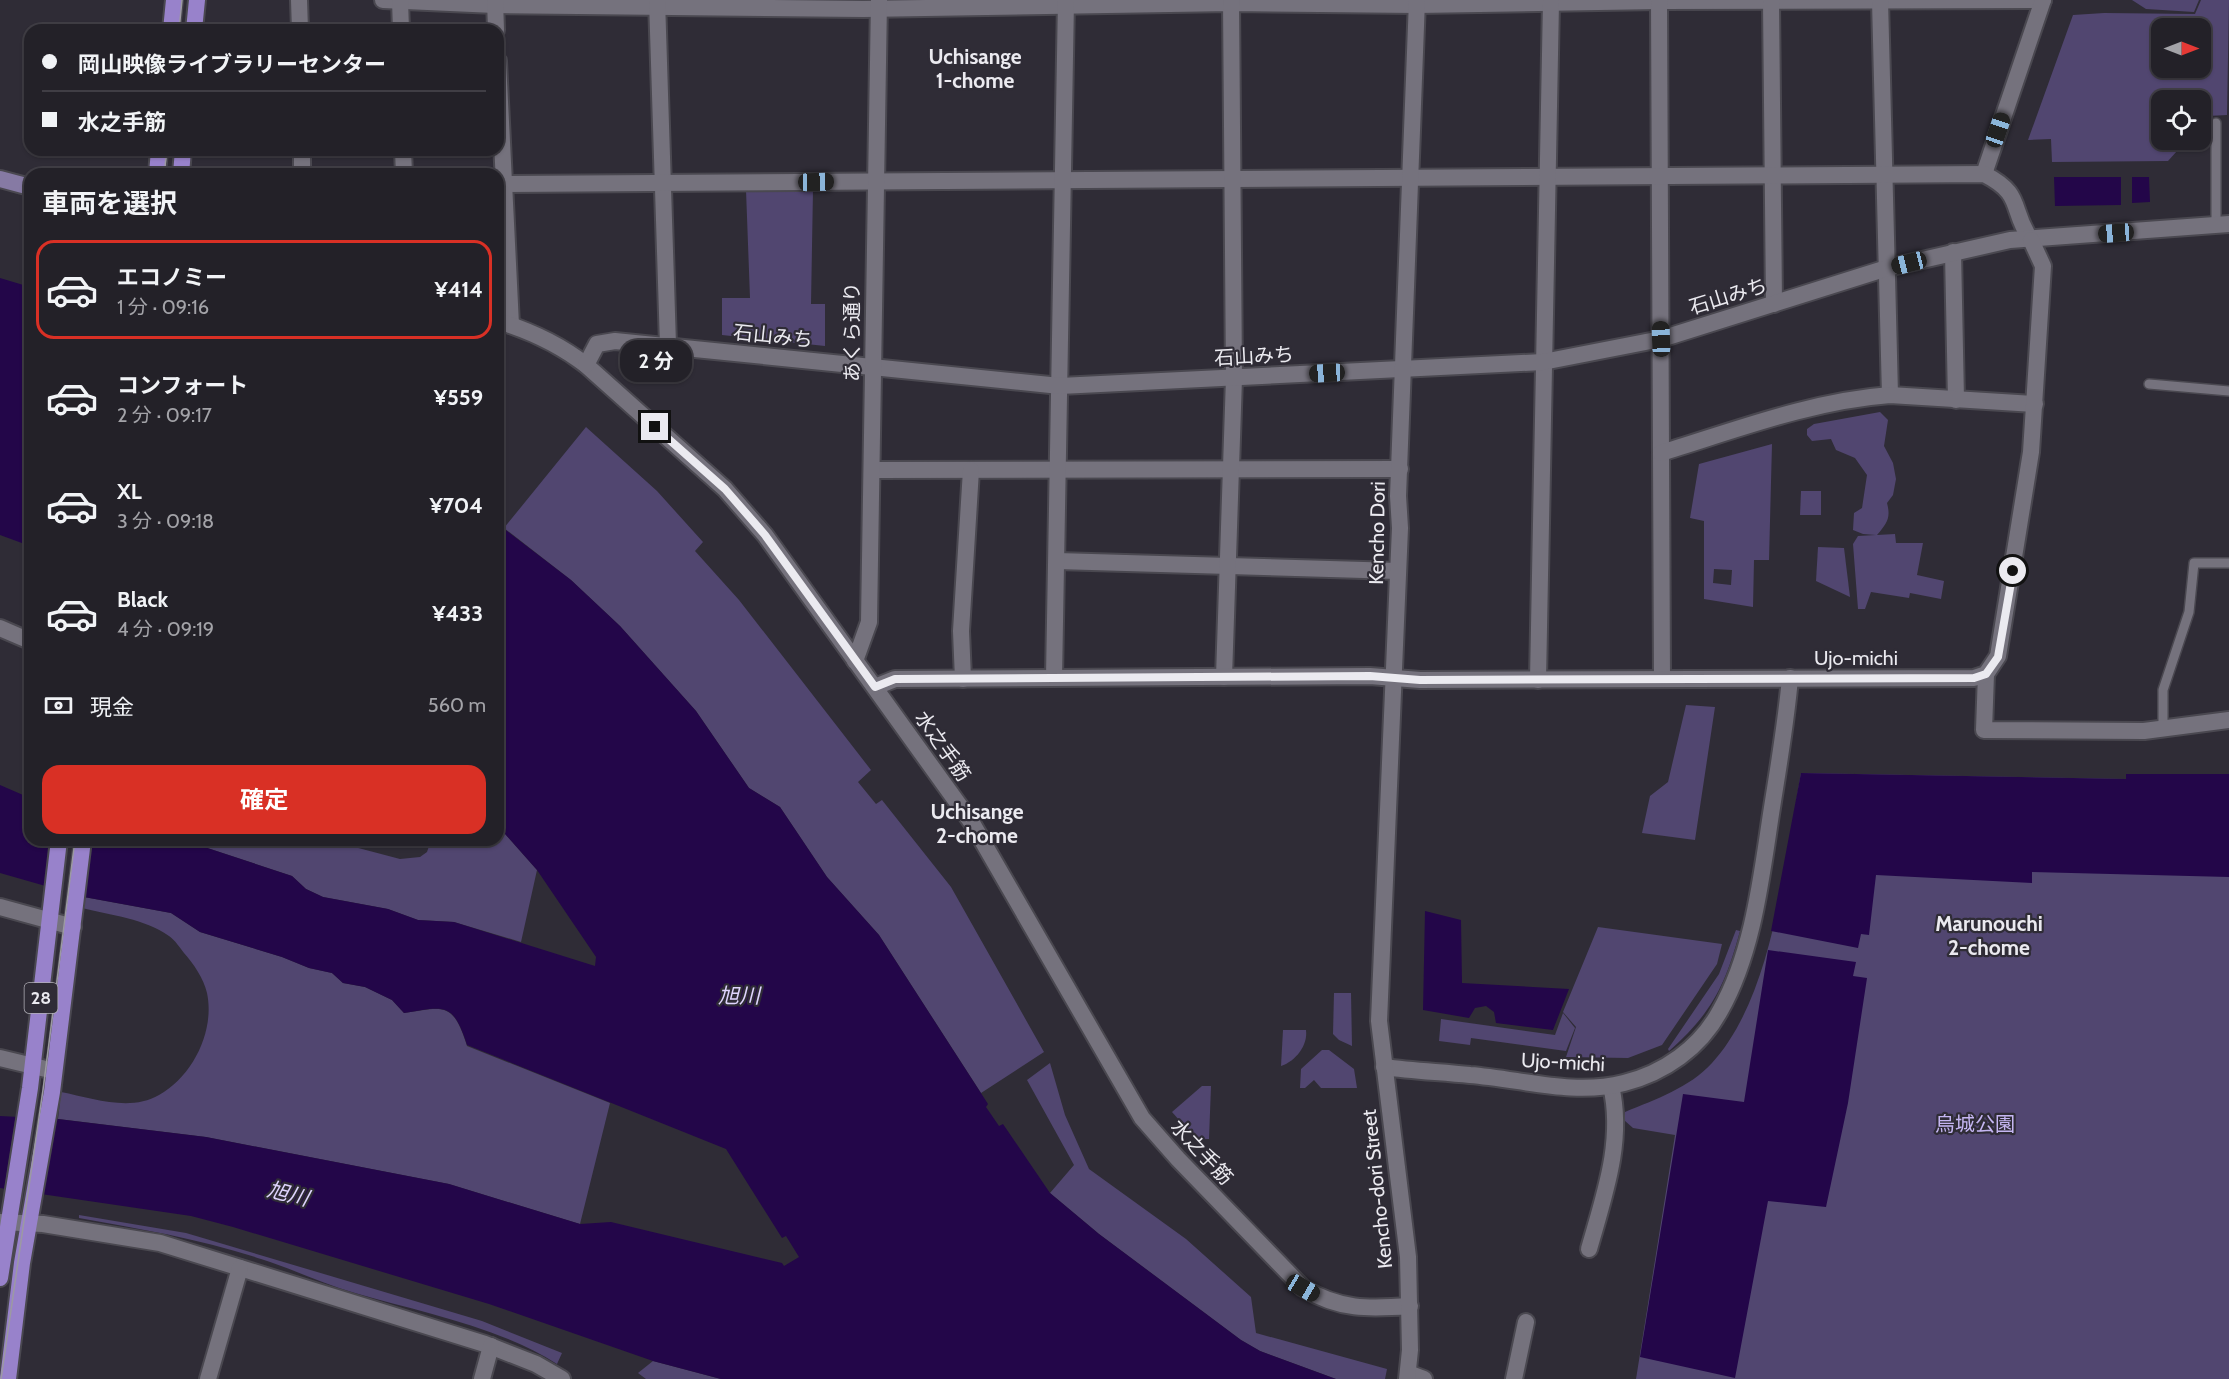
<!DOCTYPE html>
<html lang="ja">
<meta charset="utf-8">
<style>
:root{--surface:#232128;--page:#2b2930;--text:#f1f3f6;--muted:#a3a3a8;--line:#403e45;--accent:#d93025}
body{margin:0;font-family:Cabin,"Noto Sans JP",sans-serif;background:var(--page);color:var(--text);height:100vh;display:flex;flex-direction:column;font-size:22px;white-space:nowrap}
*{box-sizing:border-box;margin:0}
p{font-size:20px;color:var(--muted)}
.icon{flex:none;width:33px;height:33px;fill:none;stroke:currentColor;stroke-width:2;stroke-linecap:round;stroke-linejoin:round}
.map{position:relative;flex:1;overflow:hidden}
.sheet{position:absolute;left:24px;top:168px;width:480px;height:678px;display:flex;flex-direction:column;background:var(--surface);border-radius:18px;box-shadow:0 2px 4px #0004,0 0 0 2px var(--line)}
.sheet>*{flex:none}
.guide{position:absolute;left:24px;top:24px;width:480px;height:132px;border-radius:18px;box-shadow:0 2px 4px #0004,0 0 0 2px var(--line);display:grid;align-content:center;height:132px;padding:0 18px;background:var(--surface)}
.needle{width:39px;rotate:90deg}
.buttons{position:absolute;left:2151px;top:18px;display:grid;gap:12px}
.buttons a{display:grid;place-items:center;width:60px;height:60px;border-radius:12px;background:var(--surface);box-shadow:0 2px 4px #0004,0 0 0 2px var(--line);font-size:30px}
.end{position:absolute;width:27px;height:27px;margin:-14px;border:8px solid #ebeaf0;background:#111;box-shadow:0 0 0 3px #111}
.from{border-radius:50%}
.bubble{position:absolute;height:42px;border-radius:18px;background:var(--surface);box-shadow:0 2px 4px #0004,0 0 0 2px var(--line);font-size:20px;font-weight:700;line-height:42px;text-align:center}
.car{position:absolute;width:18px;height:36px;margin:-18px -9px;border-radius:8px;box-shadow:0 0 4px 2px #0007;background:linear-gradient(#222 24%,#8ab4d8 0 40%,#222 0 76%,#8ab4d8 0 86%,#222 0)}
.guide b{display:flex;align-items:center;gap:21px;height:57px;font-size:22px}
.guide b+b{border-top:2px solid var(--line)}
.guide i{width:15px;height:15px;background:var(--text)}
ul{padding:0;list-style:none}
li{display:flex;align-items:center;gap:18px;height:99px;margin:0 12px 9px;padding:0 6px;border:3px solid transparent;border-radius:18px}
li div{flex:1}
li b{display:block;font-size:22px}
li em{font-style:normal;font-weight:700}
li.active{border-color:var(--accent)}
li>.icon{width:54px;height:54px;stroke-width:1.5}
h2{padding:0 18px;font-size:27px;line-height:72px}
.pay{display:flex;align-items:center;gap:15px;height:66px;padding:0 18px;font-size:22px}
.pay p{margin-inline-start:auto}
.primary-button{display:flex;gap:12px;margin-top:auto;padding:12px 18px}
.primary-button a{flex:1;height:69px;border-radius:18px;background:var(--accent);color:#fff;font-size:24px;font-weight:700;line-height:69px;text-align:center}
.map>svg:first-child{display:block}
</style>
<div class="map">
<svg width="2229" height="1379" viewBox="0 0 2229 1379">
<rect width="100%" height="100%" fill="#2f2c36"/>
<g fill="#514670" fill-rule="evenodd">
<polygon points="2132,0 2199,0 2194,12 2146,9"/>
<path d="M 2201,0 L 2229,0 L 2227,115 L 2208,116 L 2201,125 L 2200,100 L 2162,100 L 2162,140 L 2187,140 L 2168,161 L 2052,162 L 2051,139 L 2028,140 L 2073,15 L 2104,13 L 2195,14 ZM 2200,28 L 2200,68 L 2162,68 L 2162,28 Z"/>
<polygon points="746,190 813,190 811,304 825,304 825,346 722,335 722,298 750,298"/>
<path d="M 1880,412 L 1888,420 L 1884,446 L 1893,463 L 1896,479 L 1893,495 L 1887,503 C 1891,518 1887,523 1877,535 L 1895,534 L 1896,543 L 1923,543 L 1917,575 L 1944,581 L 1941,599 L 1910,593 L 1909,598 L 1871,592 L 1865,609 L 1858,609 L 1853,544 L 1858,536 L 1876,535 L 1863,534 L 1853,530 L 1854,513 L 1862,508 L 1867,475 L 1855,458 L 1836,450 L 1831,439 L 1812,441 L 1807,435 L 1807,429 L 1814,424 Z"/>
<polygon points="586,427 657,491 703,542 695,551 739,600 871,770 858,782 876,804 882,800 951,887 1044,1052 981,1093 879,935 827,877 780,807 749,788 696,711 620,626 571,580 504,528"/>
<path d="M 1772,444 L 1769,560 L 1754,560 L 1753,607 L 1704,599 L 1704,521 L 1690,518 L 1699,464 ZM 1714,569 L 1732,570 L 1731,585 L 1713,583 Z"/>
<polygon points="1801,491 1821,491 1821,515 1800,515"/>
<polygon points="1818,547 1844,548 1850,597 1816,581"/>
<polygon points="1686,705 1715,707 1695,840 1642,833 1650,796 1668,782"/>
<path d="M 1801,773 L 2126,779 L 2126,774 L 2229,774 L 2229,1379 L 1636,1379 L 1675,1135 L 1633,1128 L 1624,1120 L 1625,1112 C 1656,1099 1689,1088 1712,1063 C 1774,995 1785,861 1801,773 Z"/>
<polygon points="498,826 537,870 521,942 454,922 418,920 388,909 323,897 306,889 292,876 183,840 328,840 400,859 420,857 427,852 431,840 498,840"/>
<path d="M 84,897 L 171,913 L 200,932 L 282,957 L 309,968 L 332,973 L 343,983 L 365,987 L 392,1000 L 404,1013 C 444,1007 453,1001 467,1046 L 610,1103 L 580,1224 L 449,1184 L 206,1137 L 58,1119 L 61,1092 C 92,1098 130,1112 159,1095 C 193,1076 215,1031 207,993 C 204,979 193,963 184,953 C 180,948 175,940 169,936 C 146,919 110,915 82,908 Z"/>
<polygon points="1598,927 1722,944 1717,964 1662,1045 1628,1058 1566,1057 1576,1027 1563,1012"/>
<path d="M 1736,930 L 1740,931 C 1725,986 1712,1013 1669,1051 L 1668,1049 L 1719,974 Z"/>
<polygon points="1334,993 1351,993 1352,1046 1339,1040 1333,1034"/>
<polygon points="1563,1013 1575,1028 1566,1051 1471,1038 1470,1045 1439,1041 1441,1019 1555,1035"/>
<path d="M 1283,1030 L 1306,1030 C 1308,1045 1296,1061 1281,1066 Z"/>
<polygon points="1322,1050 1329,1050 1354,1069 1357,1088 1321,1088 1314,1080 1305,1088 1300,1088 1301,1069"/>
<polygon points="1050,1063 1065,1115 1089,1169 1186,1239 1251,1297 1256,1333 1387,1369 1385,1379 1336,1379 1260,1351 1241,1340 1099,1234 1050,1193 1074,1165 1027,1080"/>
<polygon points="1202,1086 1211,1086 1209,1139 1196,1139 1172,1112"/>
<path d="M 79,1215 L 186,1233 L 482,1321 L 562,1353 L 557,1364 C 500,1327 420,1312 355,1293 C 323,1284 293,1269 261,1259 C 201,1239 140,1229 79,1218 Z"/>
<polygon points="653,1361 721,1379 646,1379 638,1373"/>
</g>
<g fill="#230649">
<polygon points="2054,177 2121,177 2121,205 2055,206"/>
<polygon points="2132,177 2149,177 2150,202 2132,203"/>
<polygon points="0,278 30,287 30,546 0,535"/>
<path d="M 498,524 L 571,580 L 620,626 L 696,711 L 749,788 L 780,807 L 827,877 L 879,935 L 988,1104 L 986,1107 L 999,1126 L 1003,1124 L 1050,1193 L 1099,1234 L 1241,1340 L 1260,1351 L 1336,1379 L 721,1379 L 653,1361 L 489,1304 L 233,1227 L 191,1216 L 0,1188 L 0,1116 L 58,1119 L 206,1137 L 449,1184 L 580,1224 L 611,1222 L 782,1263 L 784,1266 L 799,1257 L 786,1236 L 782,1238 L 726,1149 L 467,1045 C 453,1001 444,1007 404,1013 L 392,1000 L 365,987 L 343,983 L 332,973 L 309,968 L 282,957 L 200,932 L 171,913 L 84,897 L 0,873 L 0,785 L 30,798 L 30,840 L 183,840 L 292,876 L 306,889 L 323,897 L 388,909 L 418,920 L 454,922 L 595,966 L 596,957 L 537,870 L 498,826 Z"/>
<polygon points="1801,773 2126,779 2126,774 2229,774 2229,877 2032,872 2032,883 1876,875 1869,935 1861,934 1858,948 1771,931"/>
<polygon points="1425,911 1461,920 1462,983 1569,989 1553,1030 1496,1023 1494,1012 1486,1006 1475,1008 1469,1018 1423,1010"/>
<polygon points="1768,950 1856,962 1853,976 1867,978 1848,1103 1826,1207 1768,1201 1735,1378 1640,1357 1683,1094 1744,1102"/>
</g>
<g fill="#2f2c36">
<polygon points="51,840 90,840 83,900 45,891"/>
<polygon points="16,1114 54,1116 41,1197 4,1191"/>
</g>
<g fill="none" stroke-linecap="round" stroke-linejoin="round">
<g stroke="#4a4850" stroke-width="12">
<g id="service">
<polyline points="2216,123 2216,225"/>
<polyline points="2149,384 2229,391"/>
<polyline points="2163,730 2163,690 2189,612 2194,563 2229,563"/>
</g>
</g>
<g stroke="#4a4850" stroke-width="20">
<g id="minor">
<polyline points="299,0 300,30"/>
<polyline points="383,0 495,5 864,9 1231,3 1417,5 1659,1 2043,0"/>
<polyline points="400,0 401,30"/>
<polyline points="495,0 496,30"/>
<polyline points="657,0 668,345"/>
<polyline points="1659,0 1662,679"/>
<polyline points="1880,0 1890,395"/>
<polyline points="1771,1 1774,304"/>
<polyline points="498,61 511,325"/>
<polyline points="302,150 302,174"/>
<polyline points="403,150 404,174"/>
<polyline points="1984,174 2043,0"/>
<path d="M 498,184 L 1984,174 C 2025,195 2009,208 2031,240"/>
<polyline points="1953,252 1956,400"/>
<path d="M 1661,453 C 1736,430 1811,401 1890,395 L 2035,404"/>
<polyline points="872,470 1400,469"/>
<polyline points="1057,561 1398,571"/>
<polyline points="0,628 30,641"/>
<polyline points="1986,674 1984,730 2144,731 2229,720"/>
<polyline points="1224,677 1234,378 1231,0"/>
<polyline points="1054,678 1066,0"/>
<polyline points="963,679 961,631 971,470"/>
<polyline points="1538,680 1551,2"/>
<polyline points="0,907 73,927"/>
<polyline points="0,1058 54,1071"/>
<polyline points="0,1222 43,1224 160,1243 485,1344 536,1364 562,1379"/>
<path d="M 1589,1249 C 1604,1196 1624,1141 1611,1086"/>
<polyline points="1408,1373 1424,1379"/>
<polyline points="208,1379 240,1268"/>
<polyline points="482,1379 491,1346"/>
<polyline points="1514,1379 1526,1322"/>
</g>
</g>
<g stroke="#4a4850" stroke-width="20">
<g id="tertiary">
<path d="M 498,321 C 531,331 559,344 586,365 L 725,489 L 765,535 L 972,823 L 1142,1118 L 1178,1159 L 1303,1288 C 1340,1310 1368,1309 1410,1306"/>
<polyline points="586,365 597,344 615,341 1060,386 1543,362 1661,339 1887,268 2010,240 2229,224"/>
<polyline points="855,661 869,622 879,0"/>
<polyline points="875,687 895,679 1370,676 1420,680 1974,678 1986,674 1998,656 2031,452 2043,266 2031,240"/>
<path d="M 1384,1067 C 1413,1071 1442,1072 1470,1075 C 1521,1079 1574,1096 1624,1083 C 1664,1073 1700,1048 1720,1011 C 1753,953 1761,879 1771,814 C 1778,769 1786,724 1790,678"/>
<polyline points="1407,1379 1410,1350 1408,1257 1379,1021 1400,528 1398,496 1417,0"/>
</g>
</g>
<g stroke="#4a4850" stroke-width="20">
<polyline id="secondary" points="0,179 30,187"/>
</g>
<g stroke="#4a4850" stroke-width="20">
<g id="primary">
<polyline points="171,30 174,0"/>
<polyline points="194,30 197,0"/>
<polyline points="157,174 159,150"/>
<polyline points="181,174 183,150"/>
<polyline points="0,1278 30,1088 59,840"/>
<polyline points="8,1379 22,1263 52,1092 83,840"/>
</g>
</g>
<use href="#service" stroke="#75727d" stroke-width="9"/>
<use href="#minor" stroke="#75727d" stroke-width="16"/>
<use href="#tertiary" stroke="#75727d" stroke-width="16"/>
<use href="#secondary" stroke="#867aa4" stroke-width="16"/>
<use href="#primary" stroke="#9882cb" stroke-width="16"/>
<g stroke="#9c9aa2" stroke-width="1.5">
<polyline points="179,30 182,0"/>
<polyline points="164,174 167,150"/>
<polyline points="1,1379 43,1090 75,840"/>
</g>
</g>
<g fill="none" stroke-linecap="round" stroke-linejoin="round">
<polyline stroke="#ebeaf0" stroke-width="8" points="655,427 725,489 765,535 875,687 895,679 1370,676 1420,680 1974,678 1986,674 1998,657 2013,571"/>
</g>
<g text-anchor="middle" stroke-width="4.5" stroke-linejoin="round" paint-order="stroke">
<rect fill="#2f2c36" stroke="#b3b1b8" stroke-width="1.5" x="24.5" y="983" width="33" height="30" rx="4.5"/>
<g font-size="18" font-weight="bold" fill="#ebeaf0">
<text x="41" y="1004">28</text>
</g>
<g font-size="20" fill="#ebeaf0" stroke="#2f2c36">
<text transform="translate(1728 296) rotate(-17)" y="7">石山みち</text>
<text transform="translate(852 332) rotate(-90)" y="7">あくら通り</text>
<text transform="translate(773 336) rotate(6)" y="7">石山みち</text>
<text transform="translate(1254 356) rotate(-3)" y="7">石山みち</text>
<text transform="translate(1377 533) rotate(-89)" y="7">Kencho Dori</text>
<text x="1856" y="665">Ujo-michi</text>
<text transform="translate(943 746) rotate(55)" y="7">水之手筋</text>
<text transform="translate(1563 1062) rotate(3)" y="7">Ujo-michi</text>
<text transform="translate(1202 1152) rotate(47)" y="7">水之手筋</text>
<text transform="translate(1377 1189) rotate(-96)" y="7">Kencho-dori Street</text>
</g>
<g font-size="20" fill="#c5b6f2" stroke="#2f2c36">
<text x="1975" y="1131">烏城公園</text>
</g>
<g font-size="21" font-weight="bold" fill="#ebeaf0" stroke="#2f2c36">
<text x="975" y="64">Uchisange<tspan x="975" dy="24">1-chome</tspan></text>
<text x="977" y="819">Uchisange<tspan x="977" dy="24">2-chome</tspan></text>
<text x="1989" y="931">Marunouchi<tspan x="1989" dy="24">2-chome</tspan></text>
</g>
<g font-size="21" font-style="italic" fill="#dfd5fe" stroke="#2f2c36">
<text x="739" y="1003">旭川</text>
<text transform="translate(288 1194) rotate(14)" y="7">旭川</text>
</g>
</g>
</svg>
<div class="buttons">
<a><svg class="needle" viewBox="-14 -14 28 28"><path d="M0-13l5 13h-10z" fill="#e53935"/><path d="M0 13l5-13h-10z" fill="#a3a3a8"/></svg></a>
<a><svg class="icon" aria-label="locate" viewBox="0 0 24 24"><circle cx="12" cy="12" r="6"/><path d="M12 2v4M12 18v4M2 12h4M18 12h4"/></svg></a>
</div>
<i class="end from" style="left:2013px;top:571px"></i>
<i class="end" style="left:655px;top:427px"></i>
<div class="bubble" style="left:620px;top:340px;width:72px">2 分</div>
<i class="car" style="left:1998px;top:130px;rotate:19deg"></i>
<i class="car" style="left:816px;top:182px;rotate:89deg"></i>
<i class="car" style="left:2116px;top:233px;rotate:266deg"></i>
<i class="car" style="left:1909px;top:263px;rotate:256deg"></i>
<i class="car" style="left:1661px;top:339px;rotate:358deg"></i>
<i class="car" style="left:1327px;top:373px;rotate:267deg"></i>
<i class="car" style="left:1303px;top:1288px;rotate:120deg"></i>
<div class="guide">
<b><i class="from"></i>岡山映像ライブラリーセンター</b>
<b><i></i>水之手筋</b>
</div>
<section class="sheet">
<h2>車両を選択</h2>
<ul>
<li class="active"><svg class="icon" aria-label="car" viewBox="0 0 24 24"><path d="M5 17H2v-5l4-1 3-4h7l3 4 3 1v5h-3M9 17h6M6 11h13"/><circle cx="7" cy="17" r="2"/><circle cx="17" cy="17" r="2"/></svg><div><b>エコノミー</b><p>1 分 · 09:16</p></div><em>¥414</em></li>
<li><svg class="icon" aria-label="car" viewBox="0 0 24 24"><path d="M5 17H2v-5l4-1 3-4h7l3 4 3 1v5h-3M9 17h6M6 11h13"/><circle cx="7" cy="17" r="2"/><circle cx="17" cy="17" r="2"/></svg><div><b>コンフォート</b><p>2 分 · 09:17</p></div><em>¥559</em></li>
<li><svg class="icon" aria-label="car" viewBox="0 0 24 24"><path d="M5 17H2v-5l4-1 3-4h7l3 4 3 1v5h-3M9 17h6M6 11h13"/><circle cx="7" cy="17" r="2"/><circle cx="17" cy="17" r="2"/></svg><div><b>XL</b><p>3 分 · 09:18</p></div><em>¥704</em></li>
<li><svg class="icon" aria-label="car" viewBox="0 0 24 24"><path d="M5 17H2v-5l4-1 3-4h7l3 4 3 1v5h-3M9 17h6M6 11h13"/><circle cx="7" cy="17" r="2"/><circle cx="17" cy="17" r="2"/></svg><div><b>Black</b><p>4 分 · 09:19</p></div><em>¥433</em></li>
</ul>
<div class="pay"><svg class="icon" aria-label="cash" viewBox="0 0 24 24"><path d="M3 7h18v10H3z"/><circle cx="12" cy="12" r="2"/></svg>現金<p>560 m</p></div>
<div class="primary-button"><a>確定</a></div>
</section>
</div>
